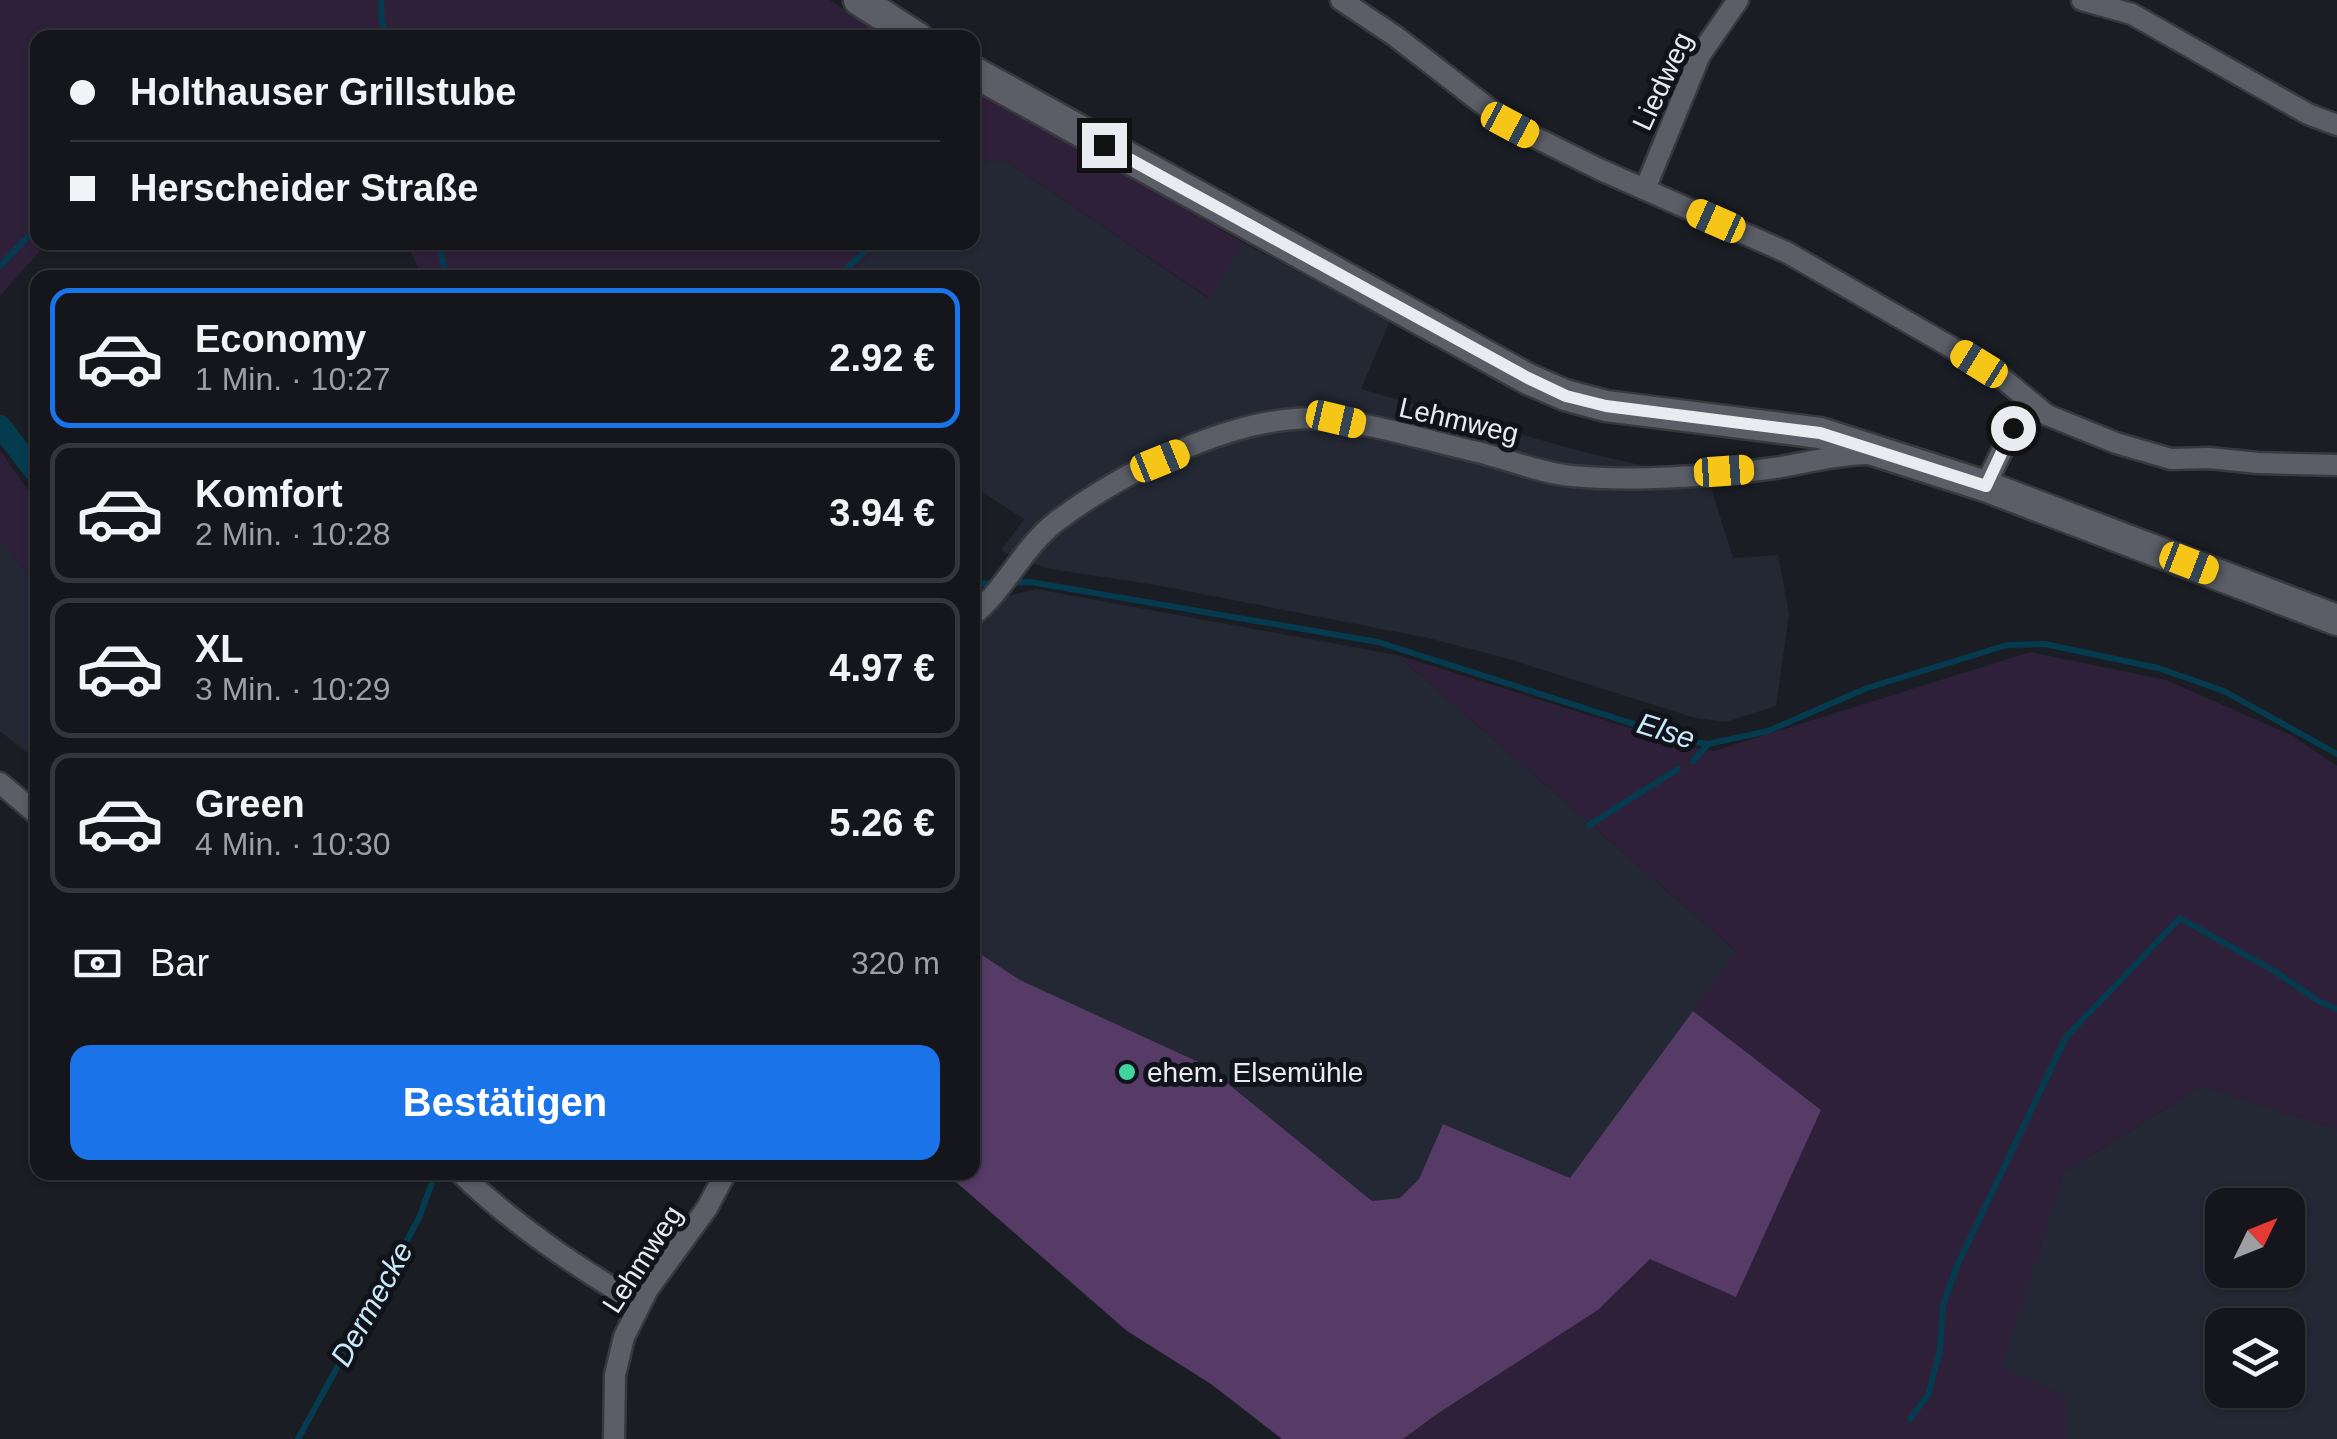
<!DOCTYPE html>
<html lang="de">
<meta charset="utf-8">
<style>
:root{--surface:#14161b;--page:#1d1f24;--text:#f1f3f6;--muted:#9d9fa3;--line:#33353a;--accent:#1a73e8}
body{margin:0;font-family:Helvetica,sans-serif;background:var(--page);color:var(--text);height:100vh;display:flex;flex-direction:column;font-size:38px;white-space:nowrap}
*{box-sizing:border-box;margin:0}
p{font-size:32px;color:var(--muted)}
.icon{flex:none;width:55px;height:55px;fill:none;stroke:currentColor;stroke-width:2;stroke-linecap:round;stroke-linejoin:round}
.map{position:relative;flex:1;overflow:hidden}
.side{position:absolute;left:30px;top:270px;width:950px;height:910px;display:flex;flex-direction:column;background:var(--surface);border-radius:20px;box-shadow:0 2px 8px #0004,0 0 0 2px var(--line)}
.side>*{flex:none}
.guide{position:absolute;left:30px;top:30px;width:950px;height:220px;border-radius:20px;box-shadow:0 2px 8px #0004,0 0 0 2px var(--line);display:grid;align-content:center;height:220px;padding:0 40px;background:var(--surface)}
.needle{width:65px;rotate:47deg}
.tools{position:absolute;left:2205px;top:1188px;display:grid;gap:20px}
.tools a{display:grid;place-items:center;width:100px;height:100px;border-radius:20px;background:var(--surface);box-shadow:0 2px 8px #0004,0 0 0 2px var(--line);font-size:50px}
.end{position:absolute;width:45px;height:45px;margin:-22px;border:12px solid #e9ebf0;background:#111;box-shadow:0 0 0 5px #111}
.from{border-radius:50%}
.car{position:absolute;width:30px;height:60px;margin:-30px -15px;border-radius:12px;box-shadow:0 0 8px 2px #0007;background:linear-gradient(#f5c518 24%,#345 0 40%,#f5c518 0 76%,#345 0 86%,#f5c518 0)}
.guide b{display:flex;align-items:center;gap:35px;height:95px;font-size:38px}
.guide b+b{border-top:2px solid var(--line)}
.guide i{width:25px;height:25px;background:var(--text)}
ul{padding:18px 0 0;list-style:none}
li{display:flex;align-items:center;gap:30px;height:140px;margin:0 20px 15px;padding:0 20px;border:5px solid var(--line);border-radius:20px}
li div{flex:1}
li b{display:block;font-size:38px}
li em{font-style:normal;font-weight:600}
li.on{border-color:var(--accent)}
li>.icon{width:90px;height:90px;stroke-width:1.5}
.pay{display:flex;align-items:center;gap:25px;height:110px;padding:0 40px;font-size:38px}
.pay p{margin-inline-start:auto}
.cta{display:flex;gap:20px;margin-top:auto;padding:20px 40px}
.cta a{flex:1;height:115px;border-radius:20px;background:var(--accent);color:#fff;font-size:40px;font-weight:600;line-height:115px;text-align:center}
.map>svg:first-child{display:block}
</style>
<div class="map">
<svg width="2337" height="1439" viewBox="0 0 2337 1439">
<rect width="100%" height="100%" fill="#1a1d24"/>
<g fill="#232834" fill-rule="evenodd">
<polygon points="973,158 1009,163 1208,298 1244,243 1390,321 1361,389 1580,451 1709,481 1733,558 1778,555 1789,614 1776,706 1726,722 1695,718 1502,657 1428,638 1161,586 1046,568 1001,551 1024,519 973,486 972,278 844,278 883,243 972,242"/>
<polygon points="0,540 37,586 37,761 0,731"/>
<polygon points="1036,589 1397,655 1737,952 1570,1178 1443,1124 1419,1179 1400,1198 1372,1201 1205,1065 1020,980 973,949 973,605"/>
<path d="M 2202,1086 L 2337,1129 L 2337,1439 L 2066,1439 L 2066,1397 L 2001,1367 L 2064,1172 ZM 2222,1205 L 2288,1205 L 2288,1270 L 2222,1270 ZM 2222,1325 L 2288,1325 L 2288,1390 L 2222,1390 Z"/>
</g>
<g fill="#2f2039">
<polygon points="0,0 829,0 890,37 38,38 38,242 47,243 0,296"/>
<polygon points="973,87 1244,243 1209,298 1009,163 973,158"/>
<polygon points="406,243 883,243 844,278 423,277"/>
<polygon points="0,450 37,504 37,586 0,540"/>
<polygon points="2030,652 2166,680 2293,736 2337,766 2337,1129 2202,1086 2064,1172 2002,1366 2066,1397 2066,1439 1403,1439 1437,1414 1598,1310 1650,1259 1821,1110 1693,1011 1736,951 1397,655 1690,747 1714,751"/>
</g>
<polygon fill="#563b66" points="973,949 1020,980 1205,1065 1372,1201 1400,1198 1419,1179 1443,1124 1570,1178 1693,1011 1821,1110 1736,1297 1650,1259 1598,1310 1437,1414 1403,1439 1282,1439 1211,1384 1127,1331 956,1182 940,1173 972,1172"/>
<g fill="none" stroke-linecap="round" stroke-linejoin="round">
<g stroke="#043b4e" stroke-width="6">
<polyline points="381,0 382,22 388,38"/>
<polyline points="439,242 444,267 450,278"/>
<polyline points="0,266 38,226"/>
<polyline points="836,278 875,242"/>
<polyline points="1009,583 1031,582 1378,642 1687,741 1708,744 1768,731 1867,688 2007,645 2045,644 2158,668 2224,691 2337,754"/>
<polyline points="972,584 996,583"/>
<polyline points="1693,761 1708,744"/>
<polyline points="1589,825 1678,769"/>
<polyline points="1910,1419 1928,1395 1940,1350 1943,1305 1957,1266 2066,1037 2180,918 2276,972 2320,1002 2337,1009"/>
<polyline points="298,1439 419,1218 436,1172"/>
</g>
<polyline stroke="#043b4e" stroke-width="22" points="0,426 38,475"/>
<g stroke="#37393f" stroke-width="25">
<g id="street">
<polyline points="1341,0 1395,36 1510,125 1601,170 1788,253 1956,350 2002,378 2047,415 2116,443 2171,459 2209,458 2258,463 2337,465"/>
<polyline points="2082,0 2132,14 2308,114 2337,125"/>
<polyline points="1645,189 1700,55 1738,0"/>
<polyline points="1985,486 2027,399"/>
<path d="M 972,616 C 1006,589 1022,548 1057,521 C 1126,469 1249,407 1337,420 C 1381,426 1426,440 1469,450 C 1503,457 1538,473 1572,476 C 1631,482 1716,476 1775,468 C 1806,463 1834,455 1865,454"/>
<polyline points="0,783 38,815"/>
<path d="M 459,1172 C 518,1228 571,1263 639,1304"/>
<polyline points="614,1439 615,1375 624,1337 648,1289 707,1208 726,1172"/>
</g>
</g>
<g stroke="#37393f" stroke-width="35">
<g id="secondary">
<polyline points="859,0 918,38"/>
<polyline points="972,71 1528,379 1565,395 1606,406 1820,433 1985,486 2337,620"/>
</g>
</g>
<use href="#street" stroke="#5b5e67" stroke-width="20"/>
<use href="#secondary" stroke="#5b5e67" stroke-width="30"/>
</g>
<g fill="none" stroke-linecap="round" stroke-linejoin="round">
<polyline stroke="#e9ebf0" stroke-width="12" points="1104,145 1528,378 1566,396 1606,406 1820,433 1986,486 2013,428"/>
</g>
<circle fill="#41d4a1" stroke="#11131a" stroke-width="4" cx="1127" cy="1072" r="10"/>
<g text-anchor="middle" stroke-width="10" stroke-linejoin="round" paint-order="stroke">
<g font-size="28" fill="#e9ebf0" stroke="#11131a">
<text transform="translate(1662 81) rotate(-65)" y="10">Liedweg</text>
<text transform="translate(1459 420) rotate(13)" y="10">Lehmweg</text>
<text transform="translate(642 1259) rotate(-57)" y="10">Lehmweg</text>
</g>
<g font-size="28" fill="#e9ebf0" stroke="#11131a" text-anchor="start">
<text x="1147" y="1082">ehem. Elsemühle</text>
</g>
<g font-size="30" font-style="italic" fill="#c8eafb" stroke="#11131a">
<text transform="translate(1666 731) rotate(17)" y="10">Else</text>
<text transform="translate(372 1304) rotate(-61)" y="10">Dermecke</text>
</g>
</g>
</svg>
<div class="tools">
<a><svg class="needle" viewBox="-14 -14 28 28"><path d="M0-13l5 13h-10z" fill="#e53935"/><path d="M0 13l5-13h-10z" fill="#9d9fa3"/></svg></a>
<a><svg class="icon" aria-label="layers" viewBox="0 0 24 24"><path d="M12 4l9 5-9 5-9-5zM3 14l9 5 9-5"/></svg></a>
</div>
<i class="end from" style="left:2013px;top:428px"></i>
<i class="end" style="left:1104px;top:145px"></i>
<i class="car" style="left:1510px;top:125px;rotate:118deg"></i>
<i class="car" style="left:1716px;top:221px;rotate:294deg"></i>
<i class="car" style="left:1979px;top:364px;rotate:302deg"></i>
<i class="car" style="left:1336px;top:419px;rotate:103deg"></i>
<i class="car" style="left:1160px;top:461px;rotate:68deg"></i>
<i class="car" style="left:1724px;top:471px;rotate:86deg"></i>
<i class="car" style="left:2189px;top:563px;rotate:111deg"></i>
<div class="guide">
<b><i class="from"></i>Holthauser Grillstube</b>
<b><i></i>Herscheider Straße</b>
</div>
<section class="side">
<ul>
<li class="on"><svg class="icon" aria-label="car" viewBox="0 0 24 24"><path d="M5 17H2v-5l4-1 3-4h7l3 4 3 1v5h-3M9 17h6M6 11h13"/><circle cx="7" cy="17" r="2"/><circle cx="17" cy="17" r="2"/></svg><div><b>Economy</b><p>1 Min. · 10:27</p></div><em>2.92 €</em></li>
<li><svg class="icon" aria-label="car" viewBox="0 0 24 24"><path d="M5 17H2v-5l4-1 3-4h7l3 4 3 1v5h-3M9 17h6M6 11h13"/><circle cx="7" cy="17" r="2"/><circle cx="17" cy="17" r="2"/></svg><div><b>Komfort</b><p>2 Min. · 10:28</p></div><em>3.94 €</em></li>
<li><svg class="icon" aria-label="car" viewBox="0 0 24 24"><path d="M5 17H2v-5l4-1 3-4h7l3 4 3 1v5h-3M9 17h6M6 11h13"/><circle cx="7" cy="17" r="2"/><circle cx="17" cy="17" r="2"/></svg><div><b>XL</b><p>3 Min. · 10:29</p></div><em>4.97 €</em></li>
<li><svg class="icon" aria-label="car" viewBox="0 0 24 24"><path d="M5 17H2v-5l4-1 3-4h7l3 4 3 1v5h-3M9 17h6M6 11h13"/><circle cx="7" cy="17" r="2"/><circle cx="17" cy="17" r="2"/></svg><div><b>Green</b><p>4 Min. · 10:30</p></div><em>5.26 €</em></li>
</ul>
<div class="pay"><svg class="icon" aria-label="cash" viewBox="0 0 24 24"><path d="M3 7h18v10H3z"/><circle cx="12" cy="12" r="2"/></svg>Bar<p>320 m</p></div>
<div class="cta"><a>Bestätigen</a></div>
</section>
</div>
